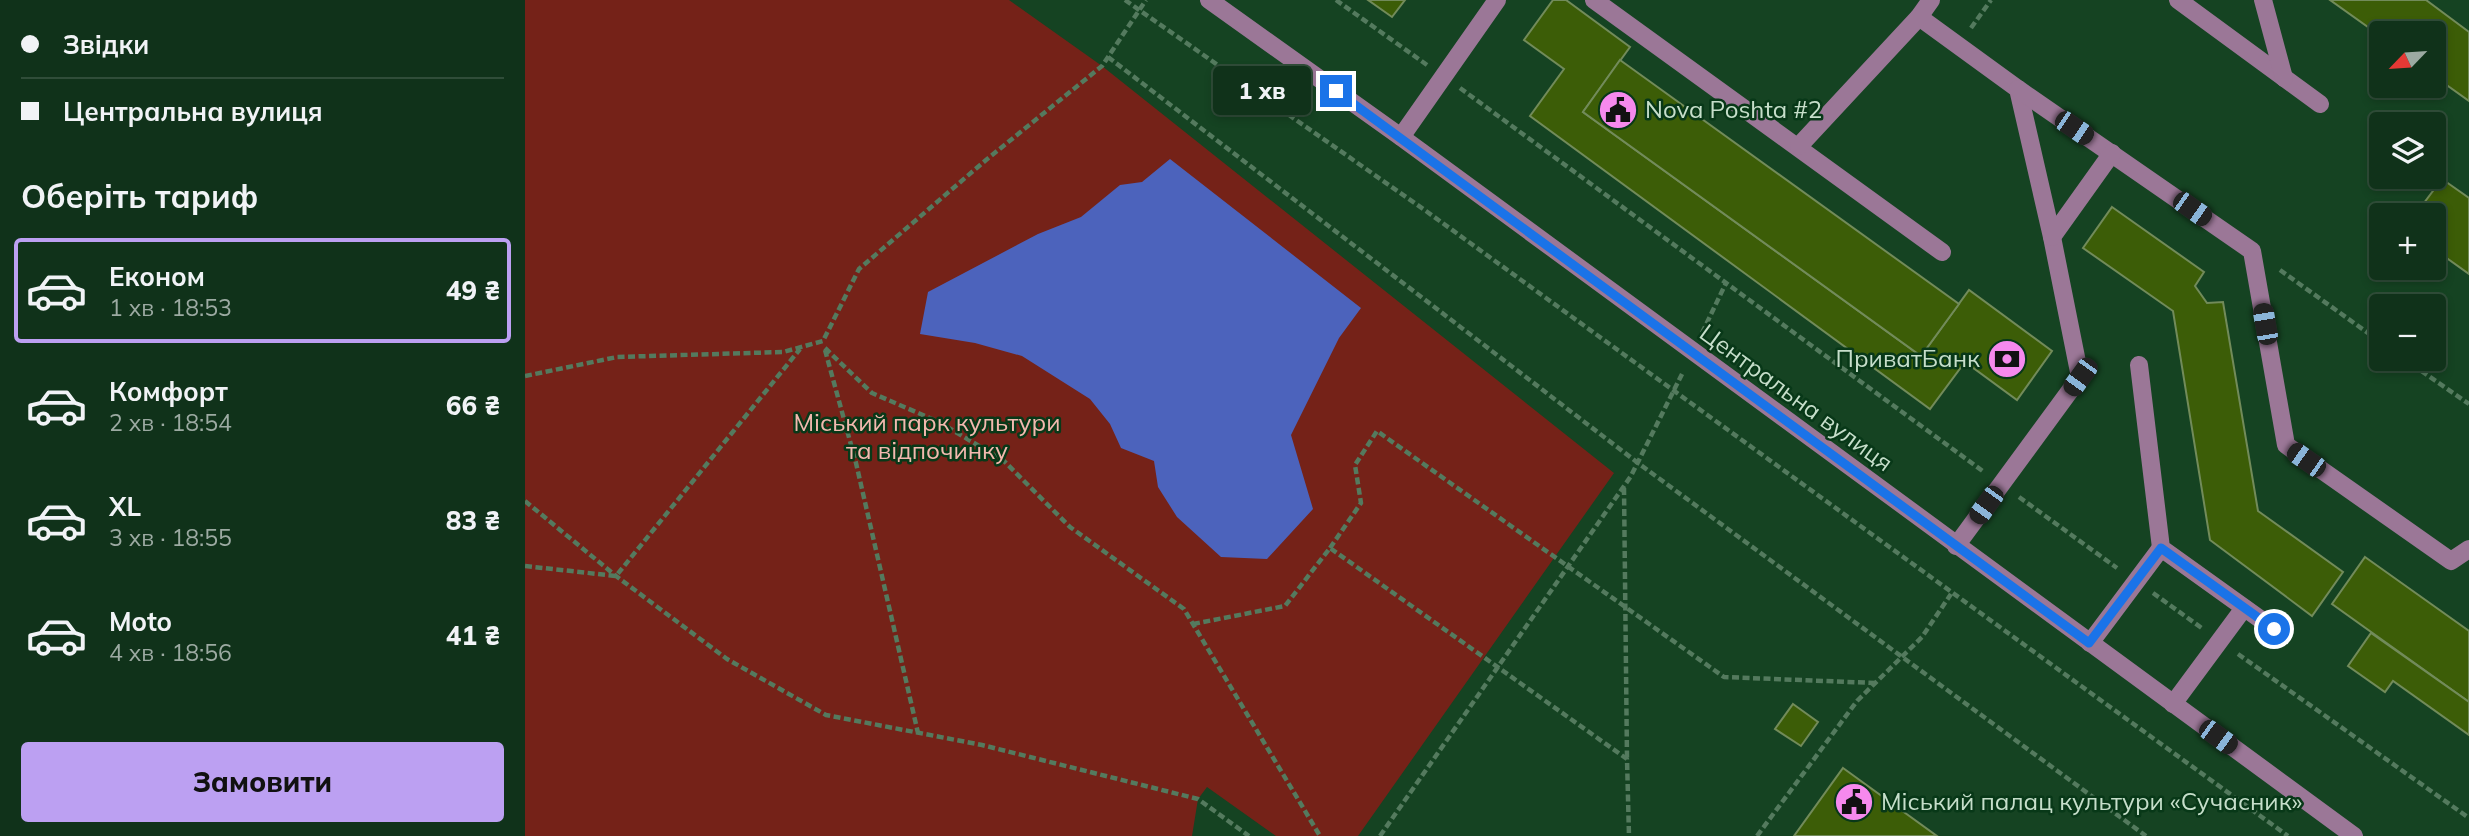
<!DOCTYPE html>
<html lang="uk">
<meta charset="utf-8">
<style>
:root{--surface:#10321a;--page:#193a23;--text:#f1f3f6;--muted:#9caaa2;--line:#304d39;--accent:#bca0f2}
body{margin:0;font-family:Mulish,sans-serif;background:var(--page);color:var(--text);height:100vh;display:flex;flex-direction:column;font-size:26px;white-space:nowrap}
*{box-sizing:border-box;margin:0}
p{font-size:23px;color:var(--muted)}
.icon{flex:none;width:38px;height:38px;fill:none;stroke:currentColor;stroke-width:2;stroke-linecap:round;stroke-linejoin:round}
.map{position:relative;flex:1;overflow:hidden}
.side{display:flex;flex-direction:column;background:var(--surface);width:525px}
.side>*{flex:none}
.top-card{display:grid;align-content:center;height:154px;padding:0 21px;background:var(--surface)}
.needle{width:46px;rotate:245deg}
.tools{position:absolute;left:1844px;top:21px;display:grid;gap:14px}
.tools a{display:grid;place-items:center;width:77px;height:77px;border-radius:7px;background:var(--surface);box-shadow:0 4px 10px #0003,0 0 0 2px var(--line);font-size:35px}
.end{position:absolute;width:32px;height:32px;margin:-16px;border:9px solid #1a73e8;background:#fff;box-shadow:0 0 0 4px #fff}
.from{border-radius:50%}
.bubble{position:absolute;height:49px;border-radius:7px;background:var(--surface);box-shadow:0 4px 10px #0003,0 0 0 2px var(--line);font-size:23px;font-weight:800;line-height:49px;text-align:center}
.car{position:absolute;width:21px;height:42px;margin:-21px -10px;border-radius:9px;box-shadow:0 0 5px 2px #0007;background:linear-gradient(#222 24%,#8ab4d8 0 40%,#222 0 76%,#8ab4d8 0 86%,#222 0)}
.top-card b{display:flex;align-items:center;gap:24px;height:66px;font-size:26px}
.top-card b+b{border-top:2px solid var(--line)}
.top-card i{width:18px;height:18px;background:var(--text)}
ul{padding:0;list-style:none}
li{display:flex;align-items:center;gap:21px;height:105px;margin:0 14px 10px;padding:0 7px;border:4px solid transparent;border-radius:7px}
li div{flex:1}
li b{display:block;font-size:26px}
li em{font-style:normal;font-weight:800}
li.selected{border-color:var(--accent)}
li>.icon{width:63px;height:63px;stroke-width:1.5}
h2{padding:0 21px;font-size:32px;line-height:84px}
.cta{display:flex;gap:14px;margin-top:auto;padding:14px 21px}
.cta a{flex:1;height:80px;border-radius:7px;background:var(--accent);color:#111;font-size:28px;font-weight:800;line-height:80px;text-align:center}
main{display:flex;flex:1;min-height:0}
.map>svg:first-child{display:block}
</style>
<main>
<section class="side">
<div class="top-card">
<b><i class="from"></i>Звідки</b>
<b><i></i>Центральна вулиця</b>
</div>
<h2>Оберіть тариф</h2>
<ul>
<li class="selected"><svg class="icon" aria-label="car" viewBox="0 0 24 24"><path d="M5 17H2v-5l4-1 3-4h7l3 4 3 1v5h-3M9 17h6M6 11h13"/><circle cx="7" cy="17" r="2"/><circle cx="17" cy="17" r="2"/></svg><div><b>Економ</b><p>1 хв · 18:53</p></div><em>49 ₴</em></li>
<li><svg class="icon" aria-label="car" viewBox="0 0 24 24"><path d="M5 17H2v-5l4-1 3-4h7l3 4 3 1v5h-3M9 17h6M6 11h13"/><circle cx="7" cy="17" r="2"/><circle cx="17" cy="17" r="2"/></svg><div><b>Комфорт</b><p>2 хв · 18:54</p></div><em>66 ₴</em></li>
<li><svg class="icon" aria-label="car" viewBox="0 0 24 24"><path d="M5 17H2v-5l4-1 3-4h7l3 4 3 1v5h-3M9 17h6M6 11h13"/><circle cx="7" cy="17" r="2"/><circle cx="17" cy="17" r="2"/></svg><div><b>XL</b><p>3 хв · 18:55</p></div><em>83 ₴</em></li>
<li><svg class="icon" aria-label="car" viewBox="0 0 24 24"><path d="M5 17H2v-5l4-1 3-4h7l3 4 3 1v5h-3M9 17h6M6 11h13"/><circle cx="7" cy="17" r="2"/><circle cx="17" cy="17" r="2"/></svg><div><b>Moto</b><p>4 хв · 18:56</p></div><em>41 ₴</em></li>
</ul>
<div class="cta"><a>Замовити</a></div>
</section>
<div class="map">
<svg width="1944" height="836" viewBox="0 0 1944 836">
<rect width="100%" height="100%" fill="#154322"/>
<polygon fill="#752218" points="0,0 484,0 577,66 1089,473 833,836 751,836 682,787 673,799 667,836 0,836"/>
<polygon fill="#4c63bc" points="645,159 836,308 814,338 766,435 788,509 742,559 696,557 652,517 633,487 629,461 596,448 585,424 565,399 497,356 450,343 395,334 403,292 513,234 556,217 595,185 617,182"/>
<g fill="#3c5d07" stroke="#728b5a" stroke-width="2">
<polygon points="843,0 880,0 867,17"/>
<polygon points="1028,0 1041,0 1105,47 1058,112 1396,356 1444,290 1527,351 1492,400 1440,362 1405,409 1005,116 1039,69 999,40"/>
<polygon points="1805,0 1901,0 1944,32 1944,101 1909,76 1909,33 1857,33 1857,37"/>
<polygon points="1095,60 1434,304 1396,356 1058,112"/>
<polygon points="1917,179 1944,198 1944,274 1909,249 1909,215 1890,215"/>
<polygon points="1587,207 1679,272 1670,286 1682,303 1698,302 1733,511 1818,572 1787,616 1685,540 1648,311 1558,248"/>
<polygon points="1840,557 1944,631 1944,702 1807,604"/>
<polygon points="1846,633 1944,702 1944,735 1868,681 1860,692 1823,666"/>
<polygon points="1268,704 1293,722 1276,746 1250,729"/>
<polygon points="1318,768 1412,836 1269,836"/>
</g>
<g fill="none" stroke-linecap="round" stroke-linejoin="round">
<g stroke="#547a5e" stroke-width="4.5" stroke-dasharray="7 3.5" stroke-linecap="butt">
<polyline points="600,0 901,211 1763,836"/>
<polyline points="811,0 902,65"/>
<polyline points="1446,28 1466,0"/>
<polyline points="583,57 1113,463 1621,836"/>
<polyline points="935,88 1459,472"/>
<polyline points="1755,270 1857,343"/>
<polyline points="1177,333 1201,283"/>
<polyline points="300,348 347,393 414,422 479,461 545,527 659,609 795,836"/>
<polyline points="300,350 331,463 393,733"/>
<polyline points="1879,359 1944,404"/>
<polyline points="0,376 92,357 258,352 298,341 334,269 461,160 577,66 621,0"/>
<polyline points="1099,488 1102,759"/>
<polyline points="1494,497 1592,568"/>
<polyline points="0,501 91,576 202,659 301,715 457,745 673,799 724,836"/>
<polyline points="805,548 836,503 830,465 852,431 1199,677 1350,683"/>
<polyline points="0,566 91,576 275,349"/>
<polyline points="1628,593 1678,629"/>
<polyline points="668,624 760,606 805,548 1102,759 1104,836"/>
<polyline points="1713,654 1944,818"/>
<polyline points="855,836 1106,476 1158,372"/>
<polyline points="1232,836 1332,701 1397,637 1426,594"/>
</g>
<g stroke="#9b7797" stroke-width="18">
<polyline points="684,0 876,137 1829,836"/>
<polyline points="1069,0 1417,252"/>
<polyline points="1653,0 1795,104"/>
<polyline points="1738,0 1759,78"/>
<polyline points="1394,17 1493,89 1527,237 1555,377 1431,546"/>
<polyline points="1493,89 1727,251 1761,445 1926,561 1944,549"/>
<polyline points="876,137 972,0"/>
<polyline points="1274,146 1394,17 1406,0"/>
<polyline points="1527,237 1587,153"/>
<polyline points="1614,365 1636,548 1749,629"/>
<polyline points="1565,643 1636,548"/>
<polyline points="1648,704 1719,608"/>
</g>
</g>
<g fill="none" stroke-linecap="round" stroke-linejoin="round">
<polyline stroke="#1a73e8" stroke-width="9" points="811,91 1564,643 1636,548 1749,629"/>
</g>
<defs>
<g id="civic-disc" transform="scale(2.0125)"><circle r="9.5" fill="#f689ed" stroke="#083818"/><path d="M-.6-6.5H3V-4.5H.6V-3L4-1V1h2V6H-6V1h2V-1L-.6-3ZM-1.2 2.5V6h2.4V2.5Z" fill="#111"/></g>
<g id="bank-disc" transform="scale(2.0125)"><circle r="9.5" fill="#f689ed" stroke="#083818"/><path d="M-6-4H6V4H-6ZM0-2.3a2.3 2.3 0 1 0 0 4.6a2.3 2.3 0 1 0 0-4.6Z" fill="#111"/></g>
</defs>
<g fill-rule="evenodd">
<use href="#civic-disc" x="1093" y="110"/>
<use href="#bank-disc" x="1482" y="359"/>
<use href="#civic-disc" x="1329" y="802"/>
</g>
<g text-anchor="middle" stroke-width="5" stroke-linejoin="round" paint-order="stroke">
<g font-size="24" fill="#c6deca" stroke="#083818" text-anchor="start">
<text x="1120" y="118">Nova Poshta #2</text>
<text x="1455" y="367" text-anchor="end">ПриватБанк</text>
<text x="1356" y="810">Міський палац культури «Сучасник»</text>
</g>
<g font-size="24" fill="#c6deca" stroke="#083818">
<text transform="translate(1271 398) rotate(36)" y="8">Центральна вулиця</text>
</g>
<g font-size="24" fill="#f3b9af" stroke="#083818">
<text x="402" y="431">Міський парк культури<tspan x="402" dy="28">та відпочинку</tspan></text>
</g>
</g>
</svg>
<div class="tools">
<a><svg class="needle" viewBox="-14 -14 28 28"><path d="M0-13l5 13h-10z" fill="#e53935"/><path d="M0 13l5-13h-10z" fill="#9caaa2"/></svg></a>
<a><svg class="icon" aria-label="layers" viewBox="0 0 24 24"><path d="M12 4l9 5-9 5-9-5zM3 14l9 5 9-5"/></svg></a>
<a>+</a>
<a>−</a>
</div>
<i class="end from" style="left:1749px;top:629px"></i>
<i class="end" style="left:811px;top:91px"></i>
<div class="bubble" style="left:688px;top:66px;width:98px">1 хв</div>
<i class="car" style="left:1549px;top:128px;rotate:124deg"></i>
<i class="car" style="left:1667px;top:209px;rotate:125deg"></i>
<i class="car" style="left:1740px;top:324px;rotate:350deg"></i>
<i class="car" style="left:1555px;top:377px;rotate:216deg"></i>
<i class="car" style="left:1781px;top:460px;rotate:305deg"></i>
<i class="car" style="left:1461px;top:505px;rotate:216deg"></i>
<i class="car" style="left:1693px;top:737px;rotate:126deg"></i>
</div>
</main>
